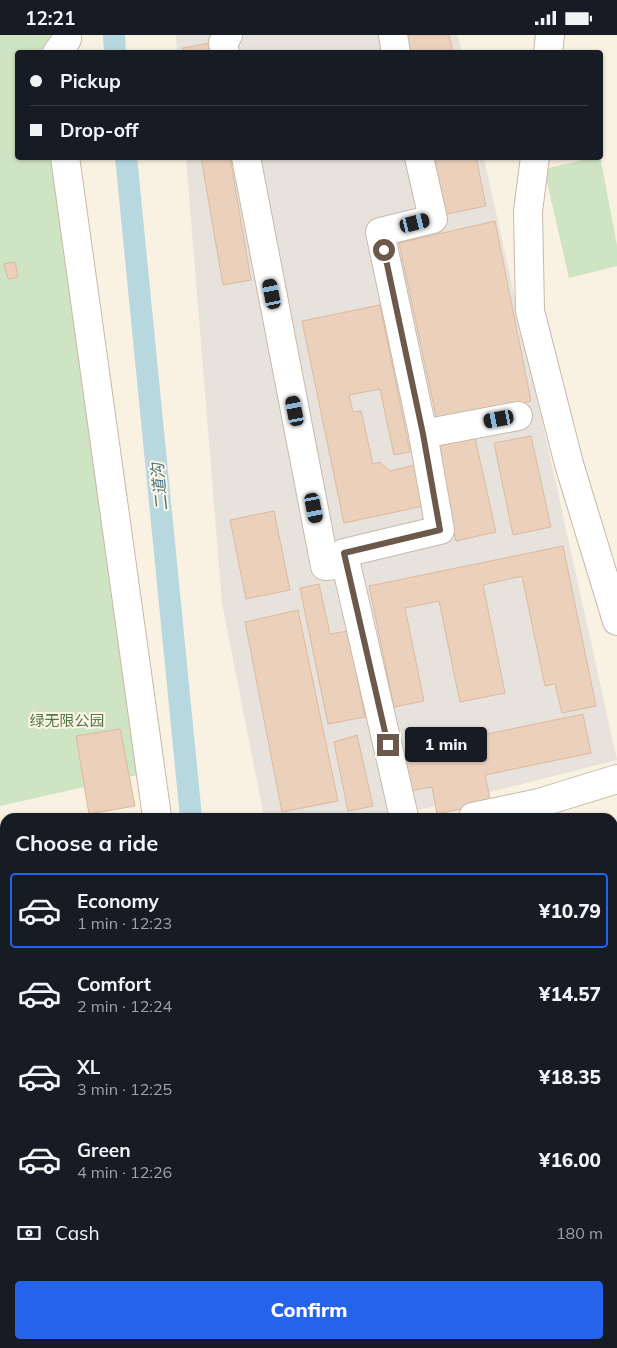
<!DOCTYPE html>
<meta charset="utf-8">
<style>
:root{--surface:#171b24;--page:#242831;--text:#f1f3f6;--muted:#9ea1a6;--line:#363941;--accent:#2563eb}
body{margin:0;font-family:Mulish,"Noto Sans SC",sans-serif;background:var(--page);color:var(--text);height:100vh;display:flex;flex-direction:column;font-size:19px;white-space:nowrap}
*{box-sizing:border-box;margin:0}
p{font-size:16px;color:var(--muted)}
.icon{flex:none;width:28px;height:28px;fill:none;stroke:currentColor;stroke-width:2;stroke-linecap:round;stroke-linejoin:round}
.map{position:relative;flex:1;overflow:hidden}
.drawer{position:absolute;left:0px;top:778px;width:618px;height:536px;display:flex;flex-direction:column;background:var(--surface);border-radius:15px 15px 0 0;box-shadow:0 1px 4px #0004}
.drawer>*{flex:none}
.hud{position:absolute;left:15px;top:15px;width:588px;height:110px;border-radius:5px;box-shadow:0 1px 4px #0004;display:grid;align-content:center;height:110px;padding:0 15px;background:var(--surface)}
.end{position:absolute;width:22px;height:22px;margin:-11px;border:6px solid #6d594b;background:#fff;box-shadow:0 0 0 2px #fff}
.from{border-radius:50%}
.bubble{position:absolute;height:35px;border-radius:5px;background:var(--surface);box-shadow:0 1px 4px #0004;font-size:16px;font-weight:800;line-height:35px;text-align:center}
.car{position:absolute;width:15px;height:30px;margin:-15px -8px;border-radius:6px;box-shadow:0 0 4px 1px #0007;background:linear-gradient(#222 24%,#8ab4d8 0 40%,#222 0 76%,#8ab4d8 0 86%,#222 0)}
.hud b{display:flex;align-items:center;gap:18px;height:48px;font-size:19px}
.hud b+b{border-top:1px solid var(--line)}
.hud i{width:12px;height:12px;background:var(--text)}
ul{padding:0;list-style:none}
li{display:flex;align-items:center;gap:15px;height:75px;margin:0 10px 8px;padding:0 5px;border:2px solid transparent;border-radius:5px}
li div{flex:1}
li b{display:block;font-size:19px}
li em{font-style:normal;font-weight:800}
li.active{border-color:var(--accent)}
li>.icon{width:45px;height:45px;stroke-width:1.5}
h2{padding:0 15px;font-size:22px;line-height:60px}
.pay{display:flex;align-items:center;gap:12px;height:55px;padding:0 15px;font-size:19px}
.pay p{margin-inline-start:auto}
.button{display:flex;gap:10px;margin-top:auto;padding:10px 15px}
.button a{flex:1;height:58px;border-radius:5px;background:var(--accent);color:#fff;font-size:20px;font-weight:800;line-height:58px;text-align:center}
.status{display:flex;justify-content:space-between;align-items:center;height:35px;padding:0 25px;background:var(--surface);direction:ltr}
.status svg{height:14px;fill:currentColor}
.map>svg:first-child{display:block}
</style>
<div class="status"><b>12:21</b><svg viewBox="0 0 49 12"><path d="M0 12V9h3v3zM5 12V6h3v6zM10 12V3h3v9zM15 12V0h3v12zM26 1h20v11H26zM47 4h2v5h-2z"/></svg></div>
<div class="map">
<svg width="617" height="1313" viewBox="0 0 617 1313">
<rect width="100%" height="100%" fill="#f9f1e1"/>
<polygon fill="#f0e3d0" points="617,855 617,1313 569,1313 568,1309 612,1309 612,856"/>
<g fill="#e8e2dc">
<polygon points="176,0 458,0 462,17 177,17"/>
<polygon points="186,123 484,123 617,725 391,782 264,782 222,568"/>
</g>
<g fill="#cee4c2">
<polygon points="0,0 51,0 45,17 18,18 18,122 59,123 142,739 0,771"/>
<polygon points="600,121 617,210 617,231 569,243 544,134"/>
</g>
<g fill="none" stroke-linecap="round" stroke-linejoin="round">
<g stroke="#b8d8e0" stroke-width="22">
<polyline points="114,0 115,18"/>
<polyline points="126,122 191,782"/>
<polyline points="288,1309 289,1313"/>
</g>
</g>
<g fill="#ebd1bc" stroke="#dcb99e">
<polygon points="405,0 449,0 453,18 408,18"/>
<polygon points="210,8 212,18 183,18 183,13"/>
<polygon points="201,122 230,122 251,245 223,250"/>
<polygon points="430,122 476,122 486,171 442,180"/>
<polygon points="495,186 531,366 437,386 399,208"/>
<polygon points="15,227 18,242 8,244 4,229"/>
<polygon points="380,270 410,417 394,420 380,354 349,360 353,377 361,376 373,429 380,427 390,436 415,430 423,471 344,488 302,286"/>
<polygon points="531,401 551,492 513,500 494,408"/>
<polygon points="475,403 496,497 456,506 435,412"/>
<polygon points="274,476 290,555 246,564 230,485"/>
<polygon points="563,511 596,671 562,678 555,649 545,651 522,541 483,550 505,658 460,667 439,566 405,573 424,666 394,672 369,551"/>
<polygon points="319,549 330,599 348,596 365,682 328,689 300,553"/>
<polygon points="298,575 338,766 282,777 245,587"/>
<polygon points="583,679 591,718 485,740 491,768 437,779 432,752 409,756 401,717"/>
<polygon points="120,694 135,771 89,779 76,701"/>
<polygon points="357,700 373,771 348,776 334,707"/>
<polygon points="5,875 5,1258 0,1259 0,876"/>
<polygon points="612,891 617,912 617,997 612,998"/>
<polygon points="6,1309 121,1309 122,1313 7,1313"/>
<polygon points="157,1309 233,1309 233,1313 158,1313"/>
</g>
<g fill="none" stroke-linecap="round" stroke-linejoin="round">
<g stroke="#c8b9aa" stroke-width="30">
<g id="minor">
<polyline points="393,0 396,18"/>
<polyline points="57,18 67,4 67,0"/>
<polyline points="225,18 223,8 228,0"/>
<polyline points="548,18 550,0"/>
<polyline points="65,122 157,782"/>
<polyline points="246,122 325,531 346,529 404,782"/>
<polyline points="419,122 433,184 380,197 423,399 518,381"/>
<polyline points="535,122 528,176 530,276 569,429 617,586"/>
<polyline points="346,529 344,518 440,495 423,399"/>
<polyline points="473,782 539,768 617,744"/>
<polyline points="0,837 5,836"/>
<polyline points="612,863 617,862"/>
<polyline points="540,1309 541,1313"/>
</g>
</g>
<use href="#minor" stroke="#fff" stroke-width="28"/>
</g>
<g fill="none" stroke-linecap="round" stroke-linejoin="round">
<polyline stroke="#6d594b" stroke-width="6" points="384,215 423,399 440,495 344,518 388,710"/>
</g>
<g text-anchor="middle" stroke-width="4" stroke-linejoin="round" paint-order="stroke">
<g font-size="15" fill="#537847" stroke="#fdf5e6">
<text x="67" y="691">绿无限公园</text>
</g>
<g font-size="16" font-style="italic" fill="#47727f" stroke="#fdf5e6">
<text transform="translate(159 452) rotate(-96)" y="6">二道沟</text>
</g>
</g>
</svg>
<i class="end from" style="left:384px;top:215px"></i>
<i class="end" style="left:388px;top:710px"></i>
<div class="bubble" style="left:405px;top:692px;width:82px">1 min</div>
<i class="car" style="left:415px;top:188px;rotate:76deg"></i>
<i class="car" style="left:272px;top:259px;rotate:349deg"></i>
<i class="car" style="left:295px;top:376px;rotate:349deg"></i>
<i class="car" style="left:499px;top:384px;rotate:259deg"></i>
<i class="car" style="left:314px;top:473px;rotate:169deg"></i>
<div class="hud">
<b><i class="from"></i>Pickup</b>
<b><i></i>Drop-off</b>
</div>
<section class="drawer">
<h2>Choose a ride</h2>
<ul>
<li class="active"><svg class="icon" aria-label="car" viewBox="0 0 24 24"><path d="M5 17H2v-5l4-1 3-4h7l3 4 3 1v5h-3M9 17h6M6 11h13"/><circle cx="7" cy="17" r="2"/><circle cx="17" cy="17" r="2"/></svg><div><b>Economy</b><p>1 min · 12:23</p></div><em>¥10.79</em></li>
<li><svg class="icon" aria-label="car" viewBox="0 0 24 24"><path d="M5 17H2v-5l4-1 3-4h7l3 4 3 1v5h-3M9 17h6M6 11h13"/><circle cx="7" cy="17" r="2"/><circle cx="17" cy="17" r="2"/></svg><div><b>Comfort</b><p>2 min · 12:24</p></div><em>¥14.57</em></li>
<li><svg class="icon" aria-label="car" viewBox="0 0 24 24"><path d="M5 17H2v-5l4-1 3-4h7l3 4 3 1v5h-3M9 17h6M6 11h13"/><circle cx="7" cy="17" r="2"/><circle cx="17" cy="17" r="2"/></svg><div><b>XL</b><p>3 min · 12:25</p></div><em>¥18.35</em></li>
<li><svg class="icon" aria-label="car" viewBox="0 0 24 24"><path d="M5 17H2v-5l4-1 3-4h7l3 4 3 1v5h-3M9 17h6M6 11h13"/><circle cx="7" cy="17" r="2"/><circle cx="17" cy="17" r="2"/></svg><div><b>Green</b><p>4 min · 12:26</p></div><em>¥16.00</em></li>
</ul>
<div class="pay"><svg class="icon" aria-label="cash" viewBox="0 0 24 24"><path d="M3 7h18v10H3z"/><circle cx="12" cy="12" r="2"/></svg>Cash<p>180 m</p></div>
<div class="button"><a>Confirm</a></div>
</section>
</div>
